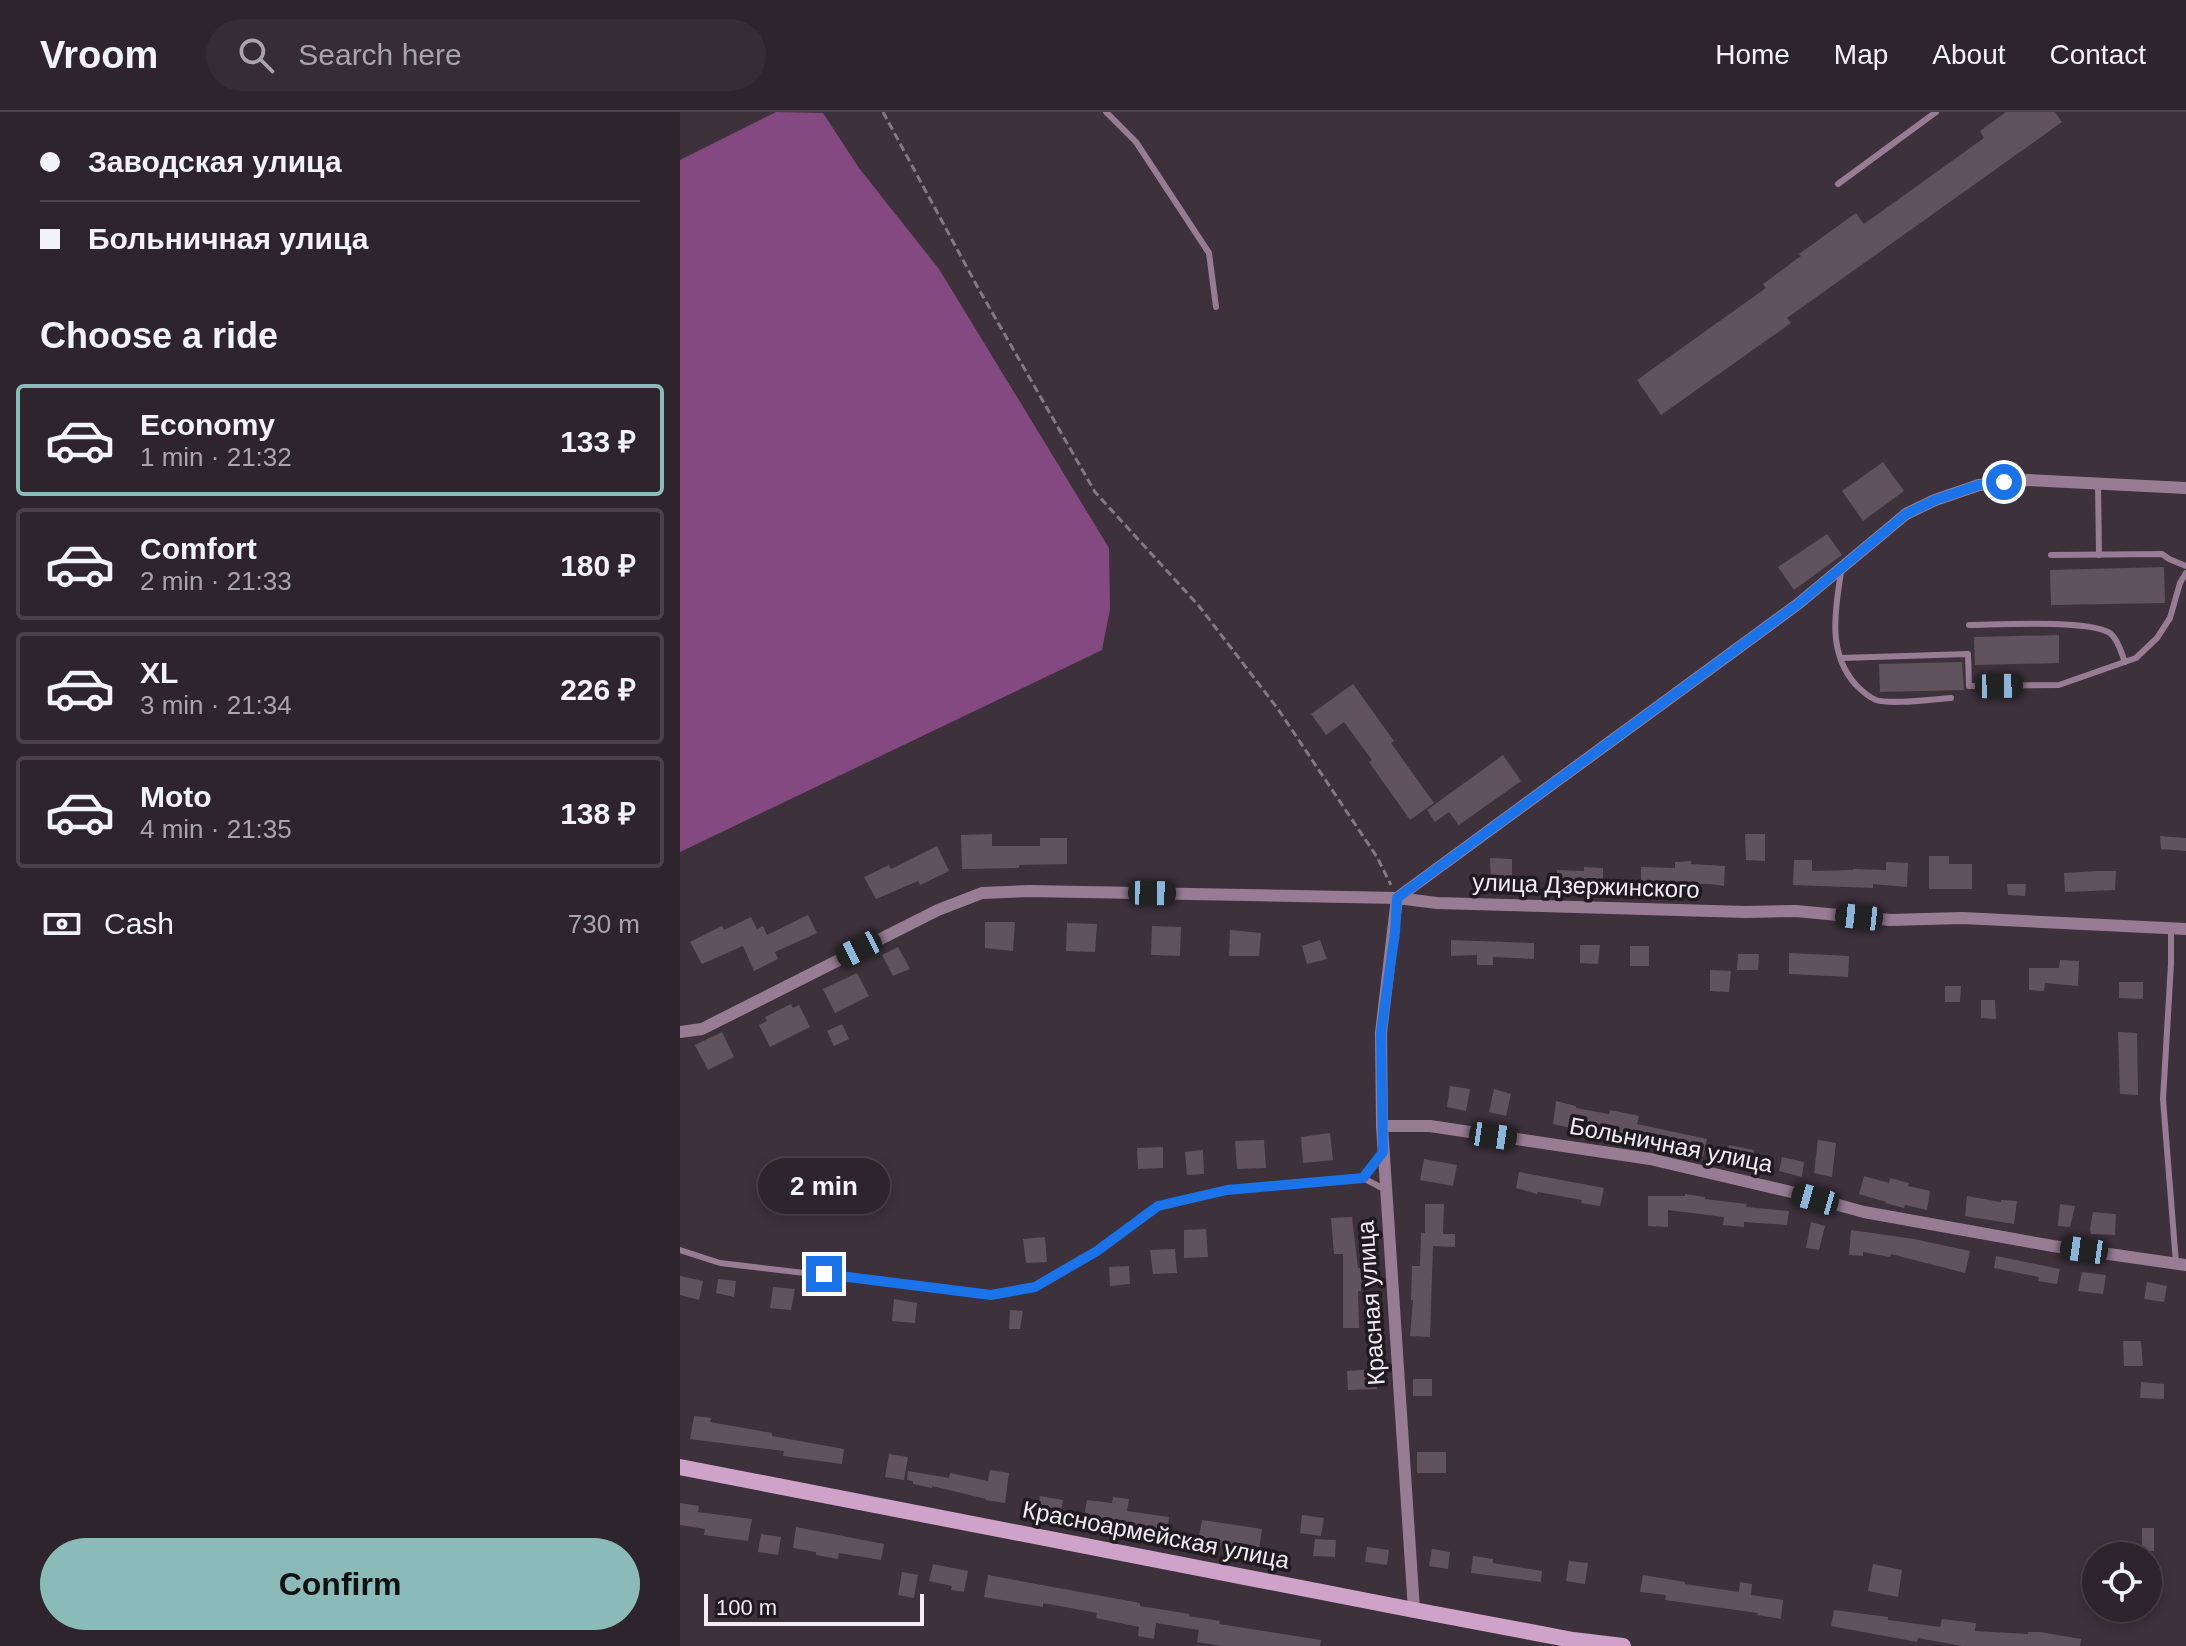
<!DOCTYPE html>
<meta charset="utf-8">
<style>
:root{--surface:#2e252c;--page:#362d34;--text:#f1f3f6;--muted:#a7a5a9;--line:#494248;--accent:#8bbbb9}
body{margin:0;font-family:Arial,sans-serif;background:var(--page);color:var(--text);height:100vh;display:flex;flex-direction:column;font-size:30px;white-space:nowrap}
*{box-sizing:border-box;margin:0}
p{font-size:26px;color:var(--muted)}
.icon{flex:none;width:44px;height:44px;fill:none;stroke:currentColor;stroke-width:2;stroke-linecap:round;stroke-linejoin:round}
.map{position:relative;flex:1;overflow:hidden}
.panel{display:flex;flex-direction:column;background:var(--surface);width:680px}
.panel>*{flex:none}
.top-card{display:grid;align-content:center;height:176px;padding:0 40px;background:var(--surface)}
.buttons{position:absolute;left:1402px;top:1430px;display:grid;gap:16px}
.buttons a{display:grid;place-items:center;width:80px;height:80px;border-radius:50%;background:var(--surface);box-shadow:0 4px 12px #0003,0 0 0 2px var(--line);font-size:40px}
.scale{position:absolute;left:24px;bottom:20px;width:220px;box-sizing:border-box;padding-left:8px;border:4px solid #f2ebf1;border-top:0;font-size:22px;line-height:28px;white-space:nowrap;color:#f2ebf1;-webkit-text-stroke:6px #201b20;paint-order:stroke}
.end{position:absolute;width:36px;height:36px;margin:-18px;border:10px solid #1a73e8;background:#fff;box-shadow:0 0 0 4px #fff}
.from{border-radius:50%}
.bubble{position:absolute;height:56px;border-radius:28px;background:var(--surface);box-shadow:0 4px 12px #0003,0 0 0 2px var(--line);font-size:26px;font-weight:600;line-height:56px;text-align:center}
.car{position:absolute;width:24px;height:48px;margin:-24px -12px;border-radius:10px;box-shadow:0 0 6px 2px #0007;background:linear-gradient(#222 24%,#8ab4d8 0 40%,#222 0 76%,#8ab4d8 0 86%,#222 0)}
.top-card b{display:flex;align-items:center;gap:28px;height:76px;font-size:30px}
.top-card b+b{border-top:2px solid var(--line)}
.top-card i{width:20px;height:20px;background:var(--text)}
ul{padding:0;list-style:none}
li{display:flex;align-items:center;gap:24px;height:112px;margin:0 16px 12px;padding:0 24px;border:4px solid var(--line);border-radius:8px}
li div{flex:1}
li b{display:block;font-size:30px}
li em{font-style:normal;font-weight:600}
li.current{border-color:var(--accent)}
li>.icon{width:72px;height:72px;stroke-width:1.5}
h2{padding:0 40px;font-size:36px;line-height:96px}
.pay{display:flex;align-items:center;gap:20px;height:88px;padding:0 40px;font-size:30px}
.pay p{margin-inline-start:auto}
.button{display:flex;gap:16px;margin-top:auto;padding:16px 40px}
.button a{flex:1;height:92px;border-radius:48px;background:var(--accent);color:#111;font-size:32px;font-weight:600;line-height:92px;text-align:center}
header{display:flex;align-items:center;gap:48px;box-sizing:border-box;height:112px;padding:0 40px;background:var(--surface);border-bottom:2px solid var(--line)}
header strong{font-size:38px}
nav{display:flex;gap:44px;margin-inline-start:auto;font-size:28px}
.search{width:560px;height:72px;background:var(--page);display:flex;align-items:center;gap:20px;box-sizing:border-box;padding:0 28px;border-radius:44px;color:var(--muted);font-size:30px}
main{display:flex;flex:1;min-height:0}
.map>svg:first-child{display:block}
</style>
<header>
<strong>Vroom</strong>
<div class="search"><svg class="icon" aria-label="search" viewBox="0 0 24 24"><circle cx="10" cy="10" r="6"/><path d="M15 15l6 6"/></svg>Search here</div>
<nav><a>Home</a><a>Map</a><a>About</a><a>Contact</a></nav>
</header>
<main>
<section class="panel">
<div class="top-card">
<b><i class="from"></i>Заводская улица</b>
<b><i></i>Больничная улица</b>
</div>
<h2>Choose a ride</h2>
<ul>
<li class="current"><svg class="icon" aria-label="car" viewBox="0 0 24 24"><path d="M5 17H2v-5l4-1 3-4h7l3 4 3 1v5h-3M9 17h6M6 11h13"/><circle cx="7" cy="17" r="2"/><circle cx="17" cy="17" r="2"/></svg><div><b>Economy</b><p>1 min · 21:32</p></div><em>133 ₽</em></li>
<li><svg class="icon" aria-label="car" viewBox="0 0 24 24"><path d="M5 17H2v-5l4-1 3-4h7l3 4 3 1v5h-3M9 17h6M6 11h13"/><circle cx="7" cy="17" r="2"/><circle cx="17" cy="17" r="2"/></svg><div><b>Comfort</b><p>2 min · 21:33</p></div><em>180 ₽</em></li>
<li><svg class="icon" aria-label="car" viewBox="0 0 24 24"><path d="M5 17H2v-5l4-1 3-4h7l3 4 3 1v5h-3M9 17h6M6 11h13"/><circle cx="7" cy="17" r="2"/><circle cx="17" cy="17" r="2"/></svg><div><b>XL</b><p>3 min · 21:34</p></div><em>226 ₽</em></li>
<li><svg class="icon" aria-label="car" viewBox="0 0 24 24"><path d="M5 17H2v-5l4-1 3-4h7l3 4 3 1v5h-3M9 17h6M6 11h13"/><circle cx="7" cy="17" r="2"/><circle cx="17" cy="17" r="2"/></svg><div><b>Moto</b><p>4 min · 21:35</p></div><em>138 ₽</em></li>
</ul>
<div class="pay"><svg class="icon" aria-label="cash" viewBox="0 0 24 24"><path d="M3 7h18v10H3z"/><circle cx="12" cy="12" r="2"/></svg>Cash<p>730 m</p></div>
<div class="button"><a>Confirm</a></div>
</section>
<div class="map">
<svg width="1506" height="1534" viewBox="0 0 1506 1534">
<rect width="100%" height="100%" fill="#3d313b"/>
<polygon fill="#844980" points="96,0 143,1 179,56 259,157 429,436 430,497 422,538 0,740 0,48"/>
<g fill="#60535e">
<polygon points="1326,0 1375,0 1382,10 1107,206 1111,211 981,303 957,268 1086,176 1083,172 1121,144 1119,142 1176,101 1184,112 1304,26 1300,19"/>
<polygon points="1203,350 1224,379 1183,409 1162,379"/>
<polygon points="1147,422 1162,443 1114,478 1098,455"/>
<polygon points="1484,455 1485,491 1371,493 1370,458"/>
<polygon points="1379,523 1379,551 1295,553 1294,525"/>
<polygon points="1282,550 1284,578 1200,580 1199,552"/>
<polygon points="673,572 714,629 711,631 754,691 730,708 689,650 692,648 664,610 646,623 631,602"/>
<polygon points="823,643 841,669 779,713 769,700 755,710 747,698"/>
<polygon points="312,722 312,734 360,734 360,726 387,726 387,752 339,753 339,756 282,757 281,723"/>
<polygon points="1065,722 1085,722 1085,749 1066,748"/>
<polygon points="1480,724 1506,726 1506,739 1481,737"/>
<polygon points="257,734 269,759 240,773 238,769 196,787 184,765 209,753 211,757"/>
<polygon points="1249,744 1269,744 1269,752 1292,752 1292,777 1249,777"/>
<polygon points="810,746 832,747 832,775 811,773"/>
<polygon points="1114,748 1132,748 1132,759 1173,758 1173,757 1206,758 1206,750 1228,751 1227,775 1193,772 1193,776 1113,773"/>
<polygon points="1011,749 1011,752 1045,754 1044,774 1030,772 961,771 961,755 995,756 995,750"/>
<polygon points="904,755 923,756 923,775 894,773 894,776 877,775 877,758 904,759"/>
<polygon points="1418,759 1436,759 1435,778 1385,780 1384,761"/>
<polygon points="1327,772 1346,772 1345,784 1328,783"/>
<polygon points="128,803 137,821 95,840 98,847 74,859 63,834 22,852 10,830 42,814 44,818 71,805 77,817 83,814 87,823"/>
<polygon points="305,810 335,810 333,839 305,836"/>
<polygon points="387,811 417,812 415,840 386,839"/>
<polygon points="472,814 501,815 500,844 471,843"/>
<polygon points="550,818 581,821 579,844 549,844"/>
<polygon points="640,828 647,847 627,852 622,834"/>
<polygon points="771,828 854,831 854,847 813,845 813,853 797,853 797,843 771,844"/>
<polygon points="900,833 920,833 918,852 900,851"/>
<rect x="950" y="834" width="19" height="20"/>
<polygon points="218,835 230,857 213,864 202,843"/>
<polygon points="1109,841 1169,844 1168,865 1109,862"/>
<polygon points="1058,842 1079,842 1078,858 1057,858"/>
<polygon points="1380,848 1399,849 1398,874 1365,871 1364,879 1349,878 1349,856 1379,856"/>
<polygon points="1030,858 1051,859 1049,880 1030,879"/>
<polygon points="177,861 189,884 155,901 143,877"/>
<polygon points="1439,870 1463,870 1463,887 1439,886"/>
<polygon points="1265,874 1281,874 1280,890 1265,890"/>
<polygon points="1301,888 1315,888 1316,907 1301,906"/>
<polygon points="111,892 113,896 119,893 130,915 90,935 79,913 87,909 85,905"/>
<polygon points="162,912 169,927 154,934 147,919"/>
<polygon points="42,920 54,945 28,958 15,933"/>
<polygon points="1438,920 1457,921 1458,983 1440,982"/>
<polygon points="770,974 790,977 786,999 767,995"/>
<polygon points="814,977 831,982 826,1004 809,1000"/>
<polygon points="876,989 896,994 896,996 929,1002 930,998 959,1004 957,1012 1027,1027 1023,1045 873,1012"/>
<polygon points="650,1021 653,1048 623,1051 621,1025"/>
<polygon points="584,1028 586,1056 557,1057 555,1029"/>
<polygon points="1138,1028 1156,1031 1152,1065 1134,1061"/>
<polygon points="1049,1033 1074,1038 1071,1057 1045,1050"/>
<polygon points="483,1035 483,1056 458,1057 457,1036"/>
<polygon points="523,1038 524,1062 507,1063 505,1040"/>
<polygon points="1102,1045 1124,1050 1122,1065 1099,1059"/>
<polygon points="744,1047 777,1053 773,1074 740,1068"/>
<polygon points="839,1060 924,1076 920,1094 901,1091 902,1088 858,1080 857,1082 836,1076"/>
<polygon points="1184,1064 1209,1071 1210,1066 1229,1071 1228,1074 1250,1079 1247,1098 1225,1093 1224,1096 1205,1091 1206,1090 1179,1082"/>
<polygon points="1005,1082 1025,1085 1025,1087 1067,1092 1066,1095 1109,1099 1107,1113 1064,1110 1064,1115 1043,1113 1044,1105 988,1098 988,1115 968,1114 968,1084 1005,1084"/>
<polygon points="1287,1084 1321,1090 1321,1088 1337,1089 1334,1112 1285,1104"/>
<polygon points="745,1092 764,1092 763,1122 775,1122 775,1135 753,1134 750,1225 730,1224 733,1188 731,1188 732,1154 740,1154 741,1121 745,1121"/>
<polygon points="1380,1092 1395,1094 1390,1115 1378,1114"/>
<polygon points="1413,1100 1436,1102 1435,1123 1411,1122 1410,1117"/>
<polygon points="672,1105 678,1156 682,1156 681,1179 678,1179 679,1216 663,1216 663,1142 654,1142 651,1106"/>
<polygon points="1131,1110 1145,1114 1139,1138 1126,1136"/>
<polygon points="526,1117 528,1145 504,1146 504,1118"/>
<polygon points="1171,1118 1234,1127 1290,1139 1285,1161 1211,1142 1210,1145 1183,1140 1183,1144 1169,1143"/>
<polygon points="365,1125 367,1150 346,1151 343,1127"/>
<polygon points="495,1137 497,1161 473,1162 470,1138"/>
<polygon points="1316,1144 1380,1157 1377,1172 1358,1169 1359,1165 1314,1156"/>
<polygon points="449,1154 450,1172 430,1174 429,1155"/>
<polygon points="1402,1160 1426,1163 1423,1182 1398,1179"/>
<polygon points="0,1164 23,1169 19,1188 0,1183"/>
<polygon points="38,1167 56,1169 54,1185 36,1181"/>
<polygon points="1467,1170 1487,1174 1484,1190 1464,1187"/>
<polygon points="93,1175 115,1177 111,1198 90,1196"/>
<polygon points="214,1187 237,1191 235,1211 212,1209"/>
<polygon points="330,1198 343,1199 340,1217 329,1217"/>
<polygon points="1443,1229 1461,1229 1463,1254 1444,1254"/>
<polygon points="696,1257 697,1277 668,1278 667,1259"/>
<rect x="733" y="1267" width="19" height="17"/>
<polygon points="1461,1270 1484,1272 1484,1287 1460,1286"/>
<polygon points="14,1304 31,1306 30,1310 92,1321 92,1324 164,1337 162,1352 103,1344 104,1339 10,1327"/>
<rect x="737" y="1340" width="29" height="21"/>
<polygon points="209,1342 228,1345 224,1368 205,1365"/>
<polygon points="310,1358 329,1361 325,1391 305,1388 306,1387 252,1374 252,1376 233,1372 233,1369 227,1368 228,1359 269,1366 270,1361 308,1369"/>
<polygon points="360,1384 383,1388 380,1405 357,1401"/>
<polygon points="433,1385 449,1387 447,1399 489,1405 487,1423 460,1420 460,1415 422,1409 422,1412 403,1410 407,1388 432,1391"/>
<polygon points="0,1391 19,1394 18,1400 72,1407 68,1429 24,1423 25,1417 0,1413"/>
<polygon points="622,1403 644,1406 641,1424 620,1421"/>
<polygon points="522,1408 582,1417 579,1437 542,1431 541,1434 518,1430"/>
<polygon points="116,1415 204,1432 201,1448 159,1441 158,1447 136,1443 136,1440 113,1436"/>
<polygon points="1462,1416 1474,1416 1474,1439 1462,1440"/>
<polygon points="81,1422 101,1425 98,1443 78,1440"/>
<polygon points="635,1427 656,1428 655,1445 633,1444"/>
<polygon points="687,1435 709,1438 707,1453 685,1450"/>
<polygon points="752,1437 770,1440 768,1457 749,1454"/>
<polygon points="793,1444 813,1447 813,1451 862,1459 861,1470 791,1461"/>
<polygon points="889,1449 908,1451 905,1472 886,1469"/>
<polygon points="253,1452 288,1459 284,1480 271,1478 272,1474 249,1469"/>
<polygon points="1193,1452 1222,1458 1218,1485 1188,1479"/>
<polygon points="222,1460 238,1463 234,1486 218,1483"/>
<polygon points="308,1463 460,1491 460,1494 510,1502 509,1504 540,1509 539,1512 641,1528 640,1534 542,1534 517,1530 519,1518 476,1511 474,1527 458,1524 459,1515 416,1506 417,1501 363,1491 363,1495 304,1485"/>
<polygon points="963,1463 1005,1470 1005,1472 1059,1480 1060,1470 1072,1472 1071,1483 1103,1488 1101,1507 1077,1503 1078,1501 985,1488 986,1483 960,1480"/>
<polygon points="1154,1498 1208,1505 1208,1508 1260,1515 1262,1507 1296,1511 1295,1519 1348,1522 1348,1520 1360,1520 1401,1527 1400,1534 1282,1534 1238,1526 1237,1530 1151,1514"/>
</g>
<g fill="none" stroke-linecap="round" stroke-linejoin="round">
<polyline stroke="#837981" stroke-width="3" stroke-dasharray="8 4" stroke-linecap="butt" points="203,0 297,174 415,380 519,494 598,597 697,745 711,773"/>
<g stroke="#977c94" stroke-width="6">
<polyline points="426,0 456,30 529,141 536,195"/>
<polyline points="1158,72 1256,0"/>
<polyline points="1418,371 1419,443"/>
<polyline points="1371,443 1482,442 1489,447 1506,454"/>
<path d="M 1161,460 C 1155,499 1147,541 1176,573 C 1182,579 1188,585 1196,588 C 1211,593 1253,587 1271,586"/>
<path d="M 1289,513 C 1316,513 1413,507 1431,522 C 1439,529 1441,541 1445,550"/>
<polyline points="1161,546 1288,542 1289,574 1379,573 1456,546 1477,526 1490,506 1500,471 1506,461"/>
<polyline points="1491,816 1491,852 1483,987 1496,1151"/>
<polyline points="683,1066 703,1040"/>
<polyline points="0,1138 40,1151 311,1183 355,1175 417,1139 478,1094 547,1078 683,1066 706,1078"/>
</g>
<g stroke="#977c94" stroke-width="12">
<polyline points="0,920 22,917 258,798 302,781 349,779 717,786 757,791 1066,800 1116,799 1210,808 1282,806 1506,817"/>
<polyline points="702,1014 750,1014 970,1047 1111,1080 1184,1100 1373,1134 1506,1153"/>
<polyline points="734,1498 702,1014 701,921 717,786 1118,492 1226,402 1255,388 1299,373 1349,368 1506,376"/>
</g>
<polyline stroke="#cfa2ca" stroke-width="16" points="0,1355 734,1498 893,1528 943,1534"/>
</g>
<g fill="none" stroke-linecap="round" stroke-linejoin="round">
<polyline stroke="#1a73e8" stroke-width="10" points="144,1162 311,1183 355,1175 417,1139 478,1094 547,1078 683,1066 703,1040 701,921 715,820 717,786 1118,492 1226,402 1255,388 1299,373 1324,370"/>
</g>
<g text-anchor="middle" stroke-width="7" stroke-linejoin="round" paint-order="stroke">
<g font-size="24" fill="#f2ebf1" stroke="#201b20">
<text transform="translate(906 774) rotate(2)" y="8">улица Дзержинского</text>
<text transform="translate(991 1033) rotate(11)" y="8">Больничная улица</text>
<text transform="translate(691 1191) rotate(-94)" y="8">Красная улица</text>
<text transform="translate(476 1423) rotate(11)" y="8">Красноармейская улица</text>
</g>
</g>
</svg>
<div class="buttons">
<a><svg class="icon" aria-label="locate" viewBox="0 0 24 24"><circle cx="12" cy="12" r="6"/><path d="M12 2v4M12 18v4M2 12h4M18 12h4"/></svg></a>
</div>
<div class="scale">100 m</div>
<i class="end from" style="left:1324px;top:370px"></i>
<i class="end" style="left:144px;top:1162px"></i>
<div class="bubble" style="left:78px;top:1046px;width:132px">2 min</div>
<i class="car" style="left:1319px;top:574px;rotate:89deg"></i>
<i class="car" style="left:472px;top:781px;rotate:91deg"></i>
<i class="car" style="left:1179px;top:805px;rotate:276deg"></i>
<i class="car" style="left:179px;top:837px;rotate:243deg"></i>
<i class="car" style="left:813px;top:1024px;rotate:98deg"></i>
<i class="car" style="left:1135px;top:1087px;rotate:286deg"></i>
<i class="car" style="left:1404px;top:1138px;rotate:278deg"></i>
</div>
</main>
